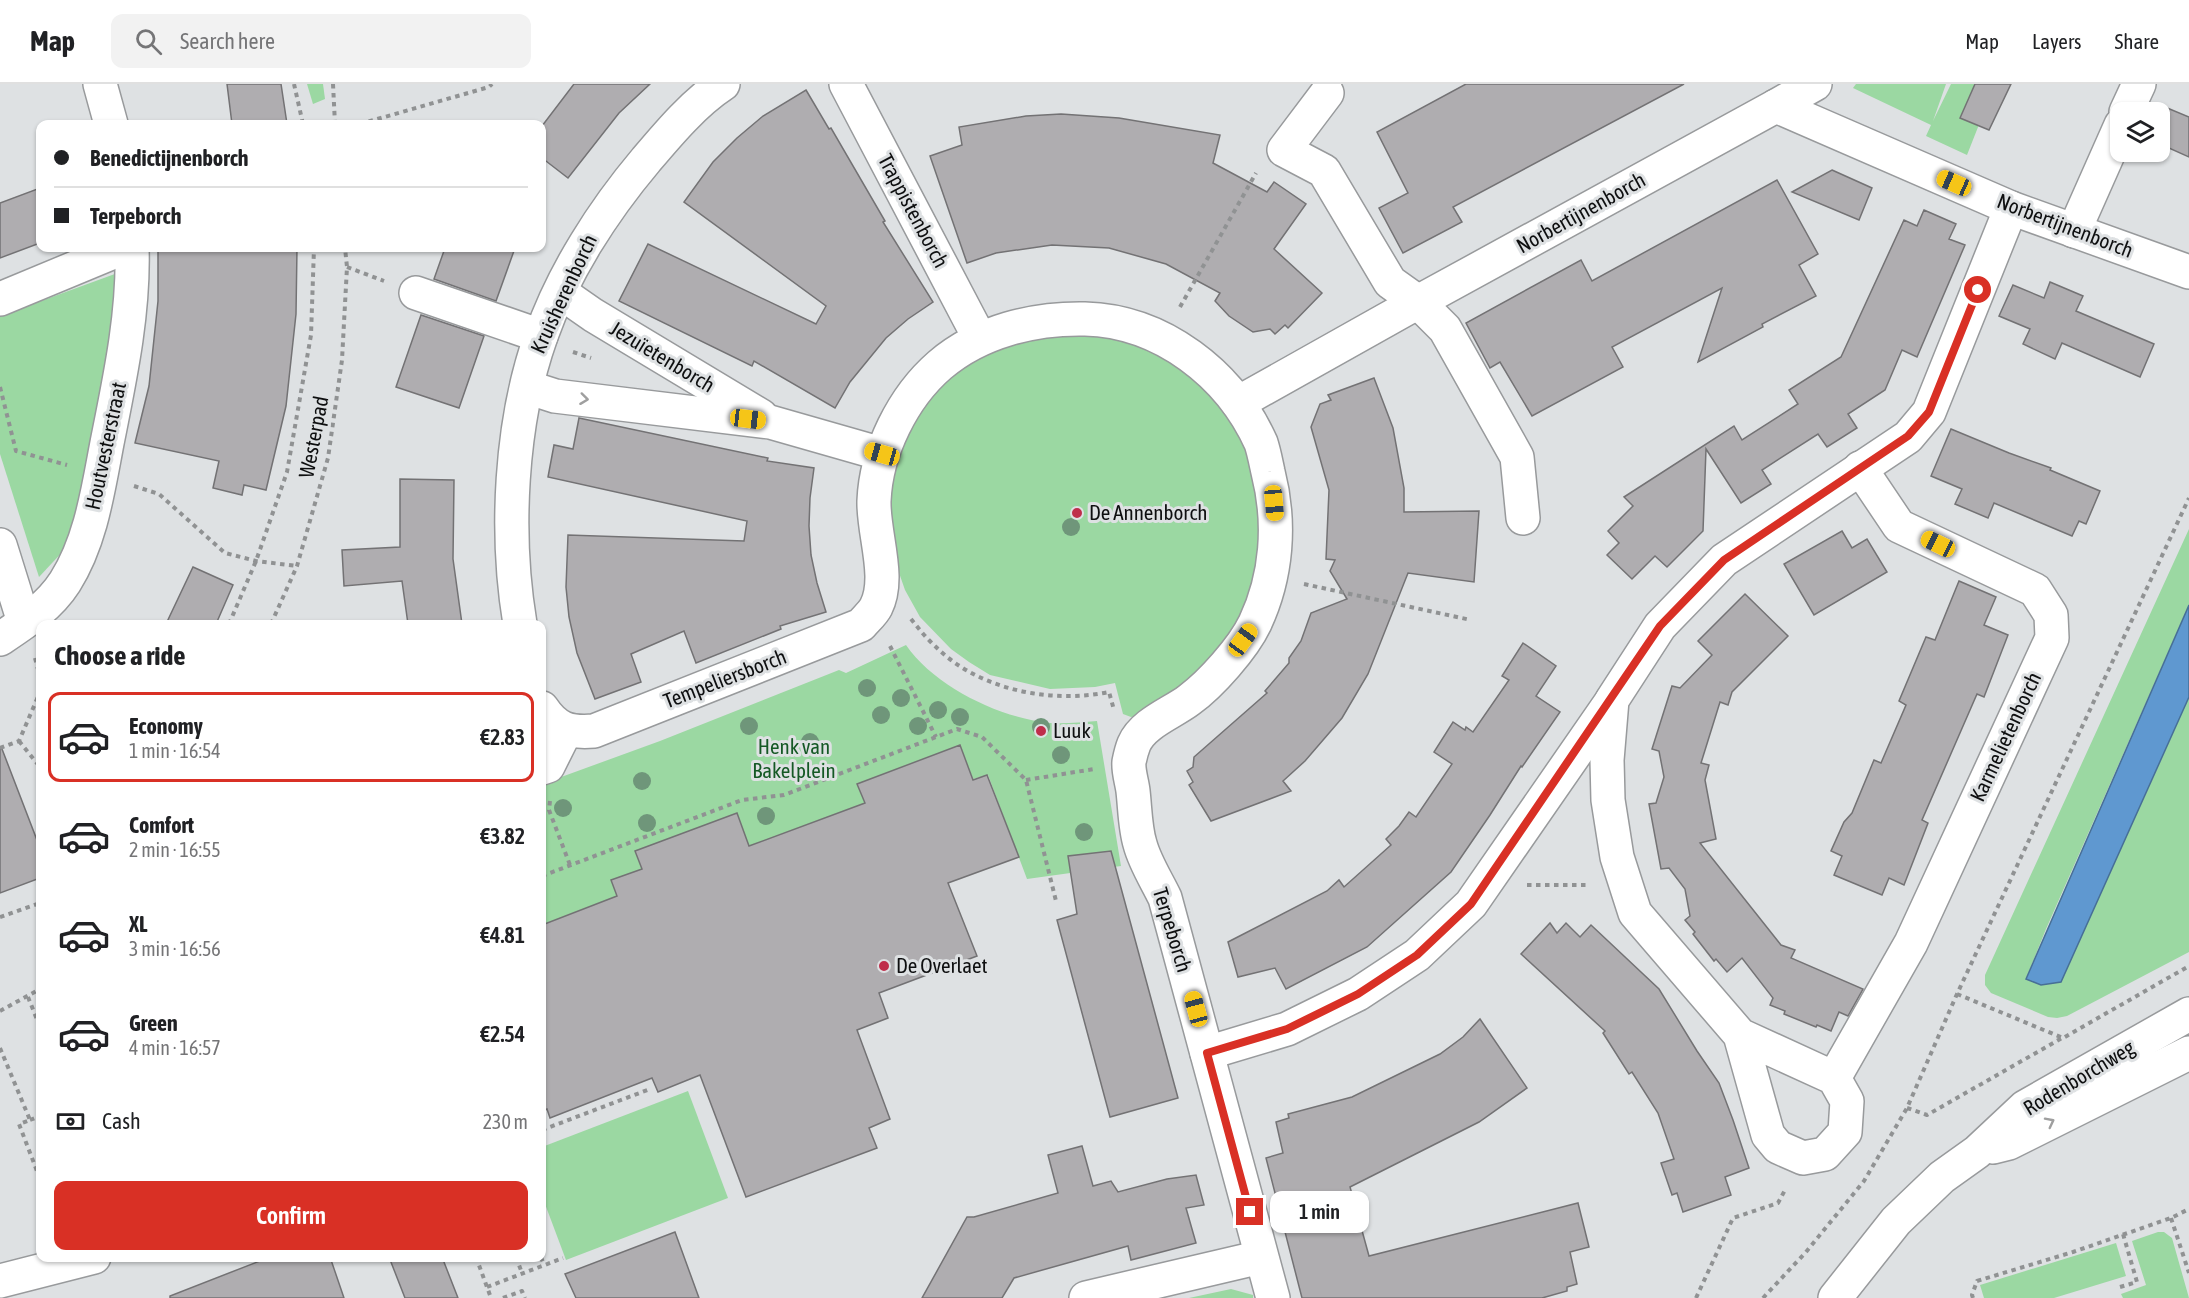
<!DOCTYPE html>
<meta charset="utf-8">
<style>
:root{--surface:#fff;--page:#f2f2f2;--text:#202124;--muted:#757577;--line:#e0e0e0;--accent:#d93025}
body{margin:0;font-family:"Asap Condensed",sans-serif;background:var(--page);color:var(--text);height:100vh;display:flex;flex-direction:column;font-size:22px;white-space:nowrap}
*{box-sizing:border-box;margin:0}
p{font-size:20px;color:var(--muted)}
.icon{flex:none;width:33px;height:33px;fill:none;stroke:currentColor;stroke-width:2;stroke-linecap:round;stroke-linejoin:round}
.map{position:relative;flex:1;overflow:hidden}
.side{position:absolute;left:36px;top:536px;width:510px;height:642px;display:flex;flex-direction:column;background:var(--surface);border-radius:12px;box-shadow:0 2px 4px #0004}
.side>*{flex:none}
.top-card{position:absolute;left:36px;top:36px;width:510px;height:132px;border-radius:12px;box-shadow:0 2px 4px #0004;display:grid;align-content:center;height:132px;padding:0 18px;background:var(--surface)}
.tools{position:absolute;left:2110px;top:18px;display:grid;gap:12px}
.tools a{display:grid;place-items:center;width:60px;height:60px;border-radius:12px;background:var(--surface);box-shadow:0 2px 4px #0004;font-size:30px}
.end{position:absolute;width:27px;height:27px;margin:-14px;border:8px solid #d93025;background:#fff;box-shadow:0 0 0 3px #fff}
.from{border-radius:50%}
.bubble{position:absolute;height:42px;border-radius:12px;background:var(--surface);box-shadow:0 2px 4px #0004;font-size:20px;font-weight:600;line-height:42px;text-align:center}
.car{position:absolute;width:18px;height:36px;margin:-18px -9px;border-radius:8px;box-shadow:0 0 4px 2px #0007;background:linear-gradient(#f5c518 24%,#345 0 40%,#f5c518 0 76%,#345 0 86%,#f5c518 0)}
.top-card b{display:flex;align-items:center;gap:21px;height:57px;font-size:22px}
.top-card b+b{border-top:2px solid var(--line)}
.top-card i{width:15px;height:15px;background:var(--text)}
ul{padding:0;list-style:none}
li{display:flex;align-items:center;gap:18px;height:90px;margin:0 12px 9px;padding:0 6px;border:3px solid transparent;border-radius:12px}
li div{flex:1}
li b{display:block;font-size:22px}
li em{font-style:normal;font-weight:600}
li.current{border-color:var(--accent)}
li>.icon{width:54px;height:54px;stroke-width:1.5}
h2{padding:0 18px;font-size:27px;line-height:72px}
.pay{display:flex;align-items:center;gap:15px;height:66px;padding:0 18px;font-size:22px}
.pay p{margin-inline-start:auto}
.primary-button{display:flex;gap:12px;margin-top:auto;padding:12px 18px}
.primary-button a{flex:1;height:69px;border-radius:12px;background:var(--accent);color:#fff;font-size:24px;font-weight:600;line-height:69px;text-align:center}
header{display:flex;align-items:center;gap:36px;box-sizing:border-box;height:84px;padding:0 30px;background:var(--surface);border-bottom:2px solid var(--line)}
header strong{font-size:28px}
nav{display:flex;gap:33px;margin-inline-start:auto;font-size:21px}
.search{width:420px;height:54px;background:var(--page);display:flex;align-items:center;gap:15px;box-sizing:border-box;padding:0 21px;border-radius:12px;color:var(--muted);font-size:22px}
.map>svg:first-child{display:block}
</style>
<header>
<strong>Map</strong>
<div class="search"><svg class="icon" aria-label="search" viewBox="0 0 24 24"><circle cx="10" cy="10" r="6"/><path d="M15 15l6 6"/></svg>Search here</div>
<nav><a>Map</a><a>Layers</a><a>Share</a></nav>
</header>
<div class="map">
<svg width="2189" height="1214" viewBox="0 0 2189 1214">
<rect width="100%" height="100%" fill="#dee1e3"/>
<g fill="#9bd8a2">
<polygon points="307,0 323,0 325,15 313,20"/>
<polygon points="1856,0 1946,0 1933,37 1951,0 1995,0 1967,71 1926,52 1931,41 1853,4"/>
<polygon points="123,187 104,335 67,463 39,493 0,370 0,232"/>
<polygon points="1046,247 1136,255 1212,303 1257,381 1262,477 1234,549 1195,593 1142,631 1131,633 1123,630 1115,599 1095,603 1050,605 990,591 969,578 951,565 920,533 905,506 897,483 891,451 891,404 898,369 913,331 963,278"/>
<polygon points="2189,445 2189,521 2046,845 2026,895 2144,714 2189,613 2189,868 2067,932 2057,934 2048,933 1991,909 1985,901 1985,891"/>
<path d="M 906,561 C 935,603 1000,634 1050,639 C 1066,640 1082,638 1097,637 L 1121,782 L 1027,795 L 988,691 L 973,695 L 960,661 L 857,700 L 865,719 L 779,751 L 783,763 L 635,767 L 642,785 L 611,796 L 617,812 L 542,841 L 542,700 L 660,657 L 839,586 L 846,589 Z"/>
<polygon points="688,1007 728,1114 566,1176 542,1112 542,1063"/>
<polygon points="2158,1148 2164,1148 2172,1154 2189,1214 2123,1214 2121,1210 2146,1201 2132,1157"/>
<polygon points="2116,1159 2126,1192 2054,1214 1984,1214 1980,1201"/>
<polygon points="1231,1205 1253,1211 1253,1214 1189,1214"/>
</g>
<polygon fill="#5f98d0" stroke="#476f96" stroke-width="1.5" points="2189,521 2189,613 2061,898 2041,901 2026,895"/>
<g fill="#afadb0" stroke="#737274" stroke-width="1.5">
<polygon points="227,0 281,0 287,40 232,40"/>
<polygon points="574,0 650,0 619,29 568,94 542,74 542,42"/>
<polygon points="1466,0 1684,0 1453,123 1462,138 1403,169 1379,124 1408,109 1377,48"/>
<polygon points="1975,0 2011,0 1989,46 1960,34"/>
<polygon points="806,6 829,45 831,44 885,137 883,138 933,218 908,235 886,254 850,298 835,324 754,277 752,282 619,217 648,160 816,240 826,222 684,118 713,78 737,54 763,32"/>
<polygon points="2160,21 2189,33 2189,73 2160,60"/>
<polygon points="1061,30 1119,34 1220,51 1213,79 1267,108 1274,98 1306,120 1274,165 1322,209 1288,244 1285,241 1275,250 1270,245 1253,248 1229,232 1215,217 1220,209 1166,180 1109,164 1052,161 996,169 967,179 930,72 962,61 959,43 1026,32"/>
<polygon points="1832,86 1872,104 1859,136 1792,108"/>
<polygon points="1777,96 1818,170 1799,181 1816,212 1762,240 1763,243 1698,278 1722,204 1612,263 1623,283 1532,332 1500,278 1490,284 1466,239 1581,176 1592,197"/>
<polygon points="40,104 40,159 0,174 0,119"/>
<polygon points="1924,126 1956,140 1949,155 1965,161 1917,273 1902,266 1885,306 1848,330 1857,344 1827,363 1818,350 1762,386 1771,400 1741,419 1706,365 1703,447 1667,483 1655,472 1632,495 1607,471 1619,459 1608,447 1633,422 1624,413 1734,342 1742,356 1798,320 1789,306 1841,273 1904,136 1917,142"/>
<polygon points="158,164 297,164 296,230 286,322 266,406 244,401 242,411 213,404 219,377 135,359 149,302 158,217"/>
<polygon points="445,164 515,164 496,217 434,195"/>
<polygon points="2050,198 2083,212 2076,227 2154,260 2140,293 2062,259 2055,275 2023,260 2030,245 1999,232 2013,201 2044,214"/>
<polygon points="421,231 484,252 459,324 396,303"/>
<polygon points="1374,294 1393,344 1404,404 1404,428 1479,427 1474,498 1408,489 1368,590 1342,634 1305,677 1283,697 1291,707 1211,737 1189,701 1193,698 1187,687 1193,683 1194,673 1267,609 1265,607 1289,579 1289,574 1301,557 1311,529 1347,515 1330,487 1335,476 1326,475 1329,406 1311,343 1320,320 1331,316 1328,311"/>
<polygon points="579,334 768,374 767,377 814,384 810,414 809,442 811,471 817,499 826,528 780,542 781,545 696,579 684,547 631,570 641,598 595,615 577,569 569,533 566,503 568,451 744,457 747,437 548,393 554,361 573,365"/>
<polygon points="1951,345 2009,369 2051,384 2050,386 2100,407 2086,440 2079,437 2072,452 1994,419 1988,434 1955,420 1962,405 1931,392"/>
<polygon points="400,395 454,396 453,475 462,540 408,540 402,497 344,502 342,466 400,463"/>
<polygon points="1842,447 1852,464 1867,455 1887,488 1814,531 1784,480"/>
<polygon points="193,483 233,501 216,540 166,540"/>
<polygon points="1959,497 1996,513 1984,541 2008,551 1984,613 1977,610 1922,736 1928,739 1904,801 1889,794 1882,811 1834,791 1842,772 1831,767 1844,738 1852,729 1874,676 1881,679 1906,621 1899,617 1926,553 1935,556"/>
<polygon points="1745,510 1788,552 1732,608 1728,621 1720,618 1701,679 1709,681 1705,696 1716,755 1700,759 1781,861 1795,866 1791,874 1863,905 1848,932 1839,928 1831,947 1817,941 1816,943 1784,930 1785,927 1770,921 1773,914 1742,874 1727,888 1716,875 1714,877 1693,850 1695,848 1685,836 1690,832 1685,805 1669,784 1661,785 1649,720 1656,719 1664,693 1659,667 1652,665 1672,602 1680,604 1712,571 1698,557"/>
<polygon points="1523,559 1556,582 1536,612 1560,628 1522,683 1521,682 1490,731 1451,788 1367,863 1286,905 1275,884 1238,893 1228,858 1327,807 1339,796 1344,803 1391,761 1386,755 1399,742 1409,728 1416,733 1452,680 1434,668 1453,638 1465,646 1466,643 1473,648 1509,596 1502,592"/>
<polygon points="960,661 973,696 987,691 1019,773 948,799 977,872 879,909 888,934 857,946 890,1035 869,1044 877,1064 746,1113 700,991 658,1008 652,994 550,1034 547,1025 542,1027 542,841 617,812 611,796 642,785 635,767 737,729 749,762 865,719 857,700"/>
<polygon points="0,665 2,665 40,764 40,794 0,809"/>
<polygon points="1111,767 1178,1014 1110,1033 1057,836 1077,830 1068,772"/>
<polygon points="1550,839 1557,849 1566,839 1580,853 1591,841 1659,905 1697,967 1719,999 1733,1036 1749,1084 1725,1093 1731,1111 1683,1128 1677,1109 1672,1111 1661,1079 1674,1075 1658,1029 1632,988 1629,990 1603,949 1605,947 1521,870"/>
<polygon points="1480,935 1527,1004 1479,1038 1350,1103 1369,1172 1578,1119 1589,1163 1570,1168 1577,1200 1567,1203 1567,1207 1542,1214 1302,1214 1266,1074 1283,1069 1276,1038 1289,1034 1288,1030 1352,1013 1440,970 1463,953"/>
<polygon points="1082,1062 1093,1102 1111,1097 1118,1108 1167,1095 1196,1091 1204,1121 1186,1124 1196,1159 1131,1176 1128,1162 1014,1194 1002,1214 922,1214 967,1133 974,1133 1058,1109 1048,1071"/>
<polygon points="675,1148 699,1214 576,1214 565,1190"/>
<polygon points="270,1173 330,1173 344,1214 170,1214 170,1212"/>
<polygon points="389,1173 442,1173 458,1214 405,1214"/>
</g>
<g fill="none" stroke-linecap="round" stroke-linejoin="round">
<g stroke="#989a9c" stroke-width="36">
<g id="minor">
<polyline points="100,0 111,40"/>
<polyline points="846,0 980,255"/>
<polyline points="1327,9 1284,66 1324,87 1390,198 1418,218 1445,245 1517,373 1523,434"/>
<polyline points="1776,22 1815,0"/>
<polyline points="2126,28 2139,0"/>
<polyline points="2074,147 2121,41"/>
<polyline points="560,208 593,231 761,332"/>
<polyline points="416,209 541,252"/>
<polyline points="0,215 123,164"/>
<polyline points="527,303 555,312 770,338 882,370"/>
<polyline points="1238,319 1418,218 1776,22 2011,124 2189,188"/>
<polyline points="0,461 24,538"/>
<path d="M 520,540 C 505,450 510,339 541,252 C 563,189 603,127 646,76 C 668,50 694,19 723,0"/>
<path d="M 0,555 C 24,539 49,523 65,498 C 91,457 98,406 107,359 C 120,294 134,229 132,164"/>
<path d="M 542,624 C 556,645 569,649 594,647 L 861,541 C 866,535 873,529 876,523 C 891,494 873,449 874,417 C 876,367 903,313 940,281 C 980,247 1034,234 1085,235 C 1162,237 1230,290 1261,359 C 1264,368 1266,379 1268,388 C 1281,439 1277,492 1255,539 C 1243,564 1211,600 1189,616 C 1172,629 1143,639 1134,660 C 1132,665 1130,673 1129,678 C 1128,687 1132,698 1133,707 C 1135,724 1135,744 1140,760 C 1145,779 1157,797 1165,814 L 1273,1214"/>
<polyline points="542,684 548,682 566,646"/>
<polyline points="1740,951 1834,994 1847,1017 1845,1048 1825,1070 1803,1074 1778,1063 1768,1051 1740,951 1635,829 1617,773 1608,716 1607,676 1612,616 1660,542 1724,476 1908,353 1929,328 2011,124"/>
<polyline points="1207,969 1287,945 1358,910 1417,871 1471,820 1611,618"/>
<polyline points="1834,994 1911,859 2052,554 2051,531 2035,506 1899,442 1860,384"/>
<polyline points="0,1197 94,1173"/>
<polyline points="1086,1214 1261,1173"/>
</g>
</g>
<g stroke="#989a9c" stroke-width="36">
<g id="major">
<polyline points="1993,1063 2009,1059 2189,969"/>
<polyline points="1835,1214 1896,1137 1942,1093 1977,1068 2025,1023 2189,930"/>
</g>
</g>
<g stroke="#909293" stroke-width="4" stroke-dasharray="4.5 4.5" stroke-linecap="butt">
<polyline points="294,0 303,40"/>
<polyline points="333,0 335,40"/>
<polyline points="360,40 489,3 492,0"/>
<polyline points="347,183 384,197"/>
<polyline points="1180,223 1256,89"/>
<polyline points="573,268 591,274"/>
<polyline points="0,303 16,367 67,381"/>
<polyline points="134,402 159,410 225,469 256,477 297,482"/>
<polyline points="1304,500 1471,536"/>
<path d="M 911,535 C 919,545 927,555 936,563 C 979,606 1051,620 1109,608 L 1114,626"/>
<polyline points="229,540 256,477 287,388 311,251 314,164"/>
<polyline points="271,540 297,482 328,374 342,276 347,183 345,164"/>
<polyline points="890,562 936,653"/>
<polyline points="35,574 40,593"/>
<polyline points="19,657 40,683"/>
<polyline points="0,664 19,657 40,608"/>
<polyline points="1026,696 1094,685"/>
<polyline points="550,717 549,726 570,781"/>
<polyline points="542,792 742,716 784,711 957,645 982,653 1026,696 1056,817"/>
<polyline points="1527,801 1589,801"/>
<polyline points="0,833 40,819"/>
<polyline points="1957,910 2063,954 2189,882"/>
<polyline points="28,913 40,943"/>
<polyline points="0,927 40,905"/>
<polyline points="0,964 30,1036 19,1040 40,1095"/>
<polyline points="1907,1024 1927,1031 2062,954"/>
<polyline points="30,1036 40,1032"/>
<polyline points="542,1046 650,1005"/>
<polyline points="2171,1134 2189,1189"/>
<polyline points="476,1173 491,1214"/>
<polyline points="516,1173 522,1189"/>
<polyline points="541,1173 544,1181"/>
<polyline points="487,1203 563,1174"/>
<polyline points="2120,1203 2137,1198 2123,1150"/>
<polyline points="503,1214 522,1207 525,1214"/>
<polyline points="1696,1214 1733,1134 1778,1119 1785,1106"/>
<polyline points="1763,1214 1806,1168 1864,1097 1907,1024 1957,910 2189,414"/>
<polyline points="1973,1214 1972,1211 1977,1197 2073,1168 2171,1134 2189,1125"/>
</g>
<use href="#minor" stroke="#fff" stroke-width="33"/>
<use href="#major" stroke="#fff" stroke-width="33"/>
</g>
<g fill="#6f967a">
<circle cx="1071" cy="443" r="9"/>
<circle cx="867" cy="604" r="9"/>
<circle cx="901" cy="614" r="9"/>
<circle cx="938" cy="626" r="9"/>
<circle cx="881" cy="631" r="9"/>
<circle cx="960" cy="633" r="9"/>
<circle cx="749" cy="642" r="9"/>
<circle cx="918" cy="642" r="9"/>
<circle cx="1041" cy="643" r="9"/>
<circle cx="810" cy="658" r="9"/>
<circle cx="1061" cy="671" r="9"/>
<circle cx="642" cy="697" r="9"/>
<circle cx="563" cy="724" r="9"/>
<circle cx="766" cy="732" r="9"/>
<circle cx="647" cy="739" r="9"/>
<circle cx="1084" cy="748" r="9"/>
</g>
<defs><path id="oneway-chevron" d="M-2-3.5L2.5 0L-2 3.5" fill="none" stroke-width="1.6" stroke-linecap="round" stroke-linejoin="round" transform="scale(1.5)"/></defs>
<g stroke="#9f9f9f">
<use href="#oneway-chevron" transform="translate(584 315) rotate(7)"/>
<use href="#oneway-chevron" transform="translate(2050 1038) rotate(-27)"/>
</g>
<g fill="none" stroke-linecap="round" stroke-linejoin="round">
<polyline stroke="#d93025" stroke-width="8" points="1250,1128 1207,969 1287,945 1358,910 1417,871 1471,820 1660,542 1724,476 1908,352 1929,328 1978,206"/>
</g>
<g fill="#bf2e4b" stroke="#dee1e3" stroke-width="2">
<circle cx="1077" cy="429" r="6"/>
<circle cx="1041" cy="647" r="6"/>
<circle cx="884" cy="882" r="6"/>
</g>
<g text-anchor="middle" stroke-width="6" stroke-linejoin="round" paint-order="stroke">
<g font-size="21" fill="#0e0f10" stroke="#dee1e3">
<text transform="translate(913 127) rotate(62)" y="7">Trappistenborch</text>
<text transform="translate(1581 129) rotate(-29)" y="7">Norbertijnenborch</text>
<text transform="translate(2065 142) rotate(21)" y="7">Norbertijnenborch</text>
<text transform="translate(564 210) rotate(-65)" y="7">Kruisherenborch</text>
<text transform="translate(662 273) rotate(31)" y="7">Jezuïetenborch</text>
<text transform="translate(314 353) rotate(-79)" y="7">Westerpad</text>
<text transform="translate(106 362) rotate(-78)" y="7">Houtvesterstraat</text>
<text transform="translate(725 595) rotate(-21)" y="7">Tempeliersborch</text>
<text transform="translate(2006 653) rotate(-65)" y="7">Karmelietenborch</text>
<text transform="translate(1172 846) rotate(73)" y="7">Terpeborch</text>
<text transform="translate(2079 994) rotate(-31)" y="7">Rodenborchweg</text>
</g>
<g font-size="21" fill="#0e0f10" stroke="#dee1e3" text-anchor="start">
<text x="1089" y="436">De Annenborch</text>
<text x="1053" y="654">Luuk</text>
<text x="896" y="889">De Overlaet</text>
</g>
<g font-size="21" fill="#155925" stroke="#dee1e3">
<text x="794" y="670">Henk van<tspan x="794" dy="24">Bakelplein</tspan></text>
</g>
</g>
</svg>
<div class="tools">
<a><svg class="icon" aria-label="layers" viewBox="0 0 24 24"><path d="M12 4l9 5-9 5-9-5zM3 14l9 5 9-5"/></svg></a>
</div>
<i class="end from" style="left:1978px;top:206px"></i>
<i class="end" style="left:1250px;top:1128px"></i>
<div class="bubble" style="left:1270px;top:1107px;width:99px">1 min</div>
<i class="car" style="left:1954px;top:99px;rotate:294deg"></i>
<i class="car" style="left:748px;top:335px;rotate:97deg"></i>
<i class="car" style="left:882px;top:370px;rotate:286deg"></i>
<i class="car" style="left:1274px;top:419px;rotate:175deg"></i>
<i class="car" style="left:1938px;top:460px;rotate:296deg"></i>
<i class="car" style="left:1243px;top:556px;rotate:36deg"></i>
<i class="car" style="left:1196px;top:925px;rotate:345deg"></i>
<div class="top-card">
<b><i class="from"></i>Benedictijnenborch</b>
<b><i></i>Terpeborch</b>
</div>
<section class="side">
<h2>Choose a ride</h2>
<ul>
<li class="current"><svg class="icon" aria-label="car" viewBox="0 0 24 24"><path d="M5 17H2v-5l4-1 3-4h7l3 4 3 1v5h-3M9 17h6M6 11h13"/><circle cx="7" cy="17" r="2"/><circle cx="17" cy="17" r="2"/></svg><div><b>Economy</b><p>1 min · 16:54</p></div><em>€2.83</em></li>
<li><svg class="icon" aria-label="car" viewBox="0 0 24 24"><path d="M5 17H2v-5l4-1 3-4h7l3 4 3 1v5h-3M9 17h6M6 11h13"/><circle cx="7" cy="17" r="2"/><circle cx="17" cy="17" r="2"/></svg><div><b>Comfort</b><p>2 min · 16:55</p></div><em>€3.82</em></li>
<li><svg class="icon" aria-label="car" viewBox="0 0 24 24"><path d="M5 17H2v-5l4-1 3-4h7l3 4 3 1v5h-3M9 17h6M6 11h13"/><circle cx="7" cy="17" r="2"/><circle cx="17" cy="17" r="2"/></svg><div><b>XL</b><p>3 min · 16:56</p></div><em>€4.81</em></li>
<li><svg class="icon" aria-label="car" viewBox="0 0 24 24"><path d="M5 17H2v-5l4-1 3-4h7l3 4 3 1v5h-3M9 17h6M6 11h13"/><circle cx="7" cy="17" r="2"/><circle cx="17" cy="17" r="2"/></svg><div><b>Green</b><p>4 min · 16:57</p></div><em>€2.54</em></li>
</ul>
<div class="pay"><svg class="icon" aria-label="cash" viewBox="0 0 24 24"><path d="M3 7h18v10H3z"/><circle cx="12" cy="12" r="2"/></svg>Cash<p>230 m</p></div>
<div class="primary-button"><a>Confirm</a></div>
</section>
</div>
